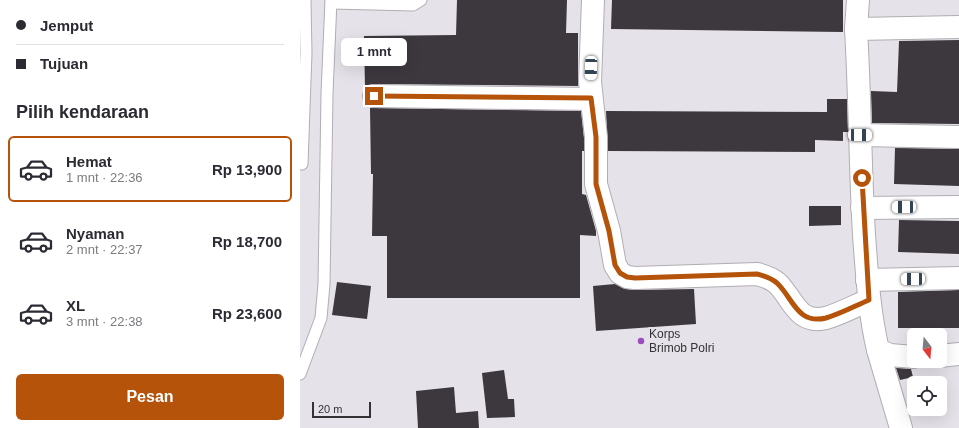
<!DOCTYPE html>
<html lang="id">
<meta charset="utf-8">
<style>
:root{--surface:#fff;--page:#f7f7f7;--text:#2b2b33;--muted:#7c7c81;--line:#e1e1e2;--accent:#b45309}
body{margin:0;font-family:Arial,sans-serif;background:var(--page);color:var(--text);height:100vh;display:flex;flex-direction:column;font-size:15px;white-space:nowrap}
*{box-sizing:border-box;margin:0}
p{font-size:13px;color:var(--muted)}
.icon{flex:none;width:22px;height:22px;fill:none;stroke:currentColor;stroke-width:2;stroke-linecap:round;stroke-linejoin:round}
.map{position:relative;flex:1;overflow:hidden}
.details{display:flex;flex-direction:column;background:var(--surface);width:300px}
.details>*{flex:none}
.guide{display:grid;align-content:center;height:88px;padding:0 16px;background:var(--surface)}
.needle{width:26px;rotate:164deg}
.controls{position:absolute;left:607px;top:328px;display:grid;gap:8px}
.controls a{display:grid;place-items:center;width:40px;height:40px;border-radius:6px;background:var(--surface);box-shadow:0 4px 16px #0002;font-size:20px}
.scale{position:absolute;left:12px;bottom:10px;width:59px;box-sizing:border-box;padding-left:4px;border:2px solid #343235;border-top:0;font-size:11px;line-height:14px;white-space:nowrap;color:#343235;-webkit-text-stroke:3px #e6e2e9;paint-order:stroke}
.end{position:absolute;width:18px;height:18px;margin:-9px;border:5px solid #b45309;background:#fff;box-shadow:0 0 0 2px #fff}
.from{border-radius:50%}
.bubble{position:absolute;height:28px;border-radius:6px;background:var(--surface);box-shadow:0 4px 16px #0002;font-size:13px;font-weight:600;line-height:28px;text-align:center}
.car{position:absolute;width:12px;height:24px;margin:-12px -6px;border-radius:5px;box-shadow:0 0 3px 1px #0007;background:linear-gradient(#fff 24%,#345 0 40%,#fff 0 76%,#345 0 86%,#fff 0)}
.guide b{display:flex;align-items:center;gap:14px;height:38px;font-size:15px}
.guide b+b{border-top:1px solid var(--line)}
.guide i{width:10px;height:10px;background:var(--text)}
ul{padding:0;list-style:none}
li{display:flex;align-items:center;gap:12px;height:66px;margin:0 8px 6px;padding:0 8px;border:2px solid transparent;border-radius:6px}
li div{flex:1}
li b{display:block;font-size:15px}
li em{font-style:normal;font-weight:600}
li.on{border-color:var(--accent)}
li>.icon{width:36px;height:36px;stroke-width:1.5}
h2{padding:0 16px;font-size:18px;line-height:48px}
.action{display:flex;gap:8px;margin-top:auto;padding:8px 16px}
.action a{flex:1;height:46px;border-radius:6px;background:var(--accent);color:#fff;font-size:16px;font-weight:600;line-height:46px;text-align:center}
main{display:flex;flex:1;min-height:0}
.map>svg:first-child{display:block}
</style>
<main>
<section class="details">
<div class="guide">
<b><i class="from"></i>Jemput</b>
<b><i></i>Tujuan</b>
</div>
<h2>Pilih kendaraan</h2>
<ul>
<li class="on"><svg class="icon" aria-label="car" viewBox="0 0 24 24"><path d="M5 17H2v-5l4-1 3-4h7l3 4 3 1v5h-3M9 17h6M6 11h13"/><circle cx="7" cy="17" r="2"/><circle cx="17" cy="17" r="2"/></svg><div><b>Hemat</b><p>1 mnt · 22:36</p></div><em>Rp 13,900</em></li>
<li><svg class="icon" aria-label="car" viewBox="0 0 24 24"><path d="M5 17H2v-5l4-1 3-4h7l3 4 3 1v5h-3M9 17h6M6 11h13"/><circle cx="7" cy="17" r="2"/><circle cx="17" cy="17" r="2"/></svg><div><b>Nyaman</b><p>2 mnt · 22:37</p></div><em>Rp 18,700</em></li>
<li><svg class="icon" aria-label="car" viewBox="0 0 24 24"><path d="M5 17H2v-5l4-1 3-4h7l3 4 3 1v5h-3M9 17h6M6 11h13"/><circle cx="7" cy="17" r="2"/><circle cx="17" cy="17" r="2"/></svg><div><b>XL</b><p>3 mnt · 22:38</p></div><em>Rp 23,600</em></li>
</ul>
<div class="action"><a>Pesan</a></div>
</section>
<div class="map">
<svg width="659" height="428" viewBox="0 0 659 428">
<rect width="100%" height="100%" fill="#e6e2e9"/>
<g fill="#3c383e">
<polygon points="157,0 267,0 266,33 278,33 278,86 74,84 68,85 65,88 64,36 156,35"/>
<polygon points="312,0 543,0 543,32 311,29"/>
<polygon points="659,40 659,124 572,123 571,91 597,92 599,41"/>
<polygon points="527,99 547,99 548,132 543,132 543,141 515,140 515,152 308,151 306,111 527,112"/>
<polygon points="70,108 281,111 284,138 284,151 282,151 282,194 286,195 296,231 296,236 280,235 280,298 87,298 87,236 72,236 73,174 71,174"/>
<polygon points="595,148 659,149 659,186 594,184"/>
<polygon points="509,206 541,206 541,225 509,226"/>
<polygon points="599,220 659,221 659,254 598,252"/>
<polygon points="37,282 71,286 67,319 32,315"/>
<polygon points="315,284 325,289 334,290 394,289 396,324 296,331 293,286"/>
<polygon points="659,290 659,328 598,328 598,292"/>
<polygon points="596,368 611,369 613,377 600,380"/>
<polygon points="204,370 208,399 214,399 215,417 187,418 182,373"/>
<polygon points="154,387 156,413 178,411 179,428 118,428 116,391"/>
</g>
<g fill="none" stroke-linecap="round" stroke-linejoin="round">
<g stroke="#b1adb3" stroke-width="13">
<g id="lane">
<polyline points="31,3 113,5 121,0"/>
<polyline points="2,164 6,53 5,0"/>
<polyline points="0,374 21,318 24,284 27,94 31,0"/>
</g>
</g>
<g stroke="#b1adb3" stroke-width="24">
<g id="street">
<path d="M 293,0 L 290,82 L 296,137 L 296,184 L 309,231 L 315,265 L 320,273 L 327,277 L 335,278 L 457,274 C 465,276 471,278 477,283 C 493,298 497,325 526,318 C 540,314 555,306 569,300"/>
<path d="M 558,0 L 556,29 C 560,97 560,166 564,235 C 567,274 569,312 578,350 L 590,355 L 614,357"/>
<polyline points="556,29 659,27"/>
<polyline points="74,96 291,99"/>
<polyline points="560,135 659,137"/>
<polyline points="562,208 659,207"/>
<polyline points="567,280 659,278"/>
<polyline points="578,350 601,428"/>
<polyline points="640,356 659,354"/>
</g>
</g>
<use href="#lane" stroke="#fff" stroke-width="11"/>
<use href="#street" stroke="#fff" stroke-width="22"/>
</g>
<g fill="none" stroke-linecap="round" stroke-linejoin="round">
<path stroke="#b45309" stroke-width="5" d="M 74,96 L 291,98 L 296,137 L 296,184 L 309,231 L 315,265 L 320,273 L 327,277 L 335,278 L 457,274 C 465,276 471,278 477,283 C 493,298 497,325 526,318 C 540,314 555,306 569,300 L 562,178"/>
</g>
<circle fill="#9b4dbe" stroke="#e6e2e9" stroke-width="1.5" cx="341" cy="341" r="4"/>
<g text-anchor="middle" stroke-width="4" stroke-linejoin="round" paint-order="stroke">
<g font-size="12" fill="#343235" stroke="#e6e2e9" text-anchor="start">
<text x="349" y="338">Korps<tspan x="349" dy="14">Brimob Polri</tspan></text>
</g>
</g>
</svg>
<div class="controls">
<a><svg class="needle" viewBox="-14 -14 28 28"><path d="M0-13l5 13h-10z" fill="#e53935"/><path d="M0 13l5-13h-10z" fill="#7c7c81"/></svg></a>
<a><svg class="icon" aria-label="locate" viewBox="0 0 24 24"><circle cx="12" cy="12" r="6"/><path d="M12 2v4M12 18v4M2 12h4M18 12h4"/></svg></a>
</div>
<div class="scale">20 m</div>
<i class="end from" style="left:562px;top:178px"></i>
<i class="end" style="left:74px;top:96px"></i>
<div class="bubble" style="left:41px;top:38px;width:66px">1 mnt</div>
<i class="car" style="left:291px;top:68px;rotate:182deg"></i>
<i class="car" style="left:560px;top:135px;rotate:91deg"></i>
<i class="car" style="left:604px;top:207px;rotate:269deg"></i>
<i class="car" style="left:613px;top:279px;rotate:269deg"></i>
</div>
</main>
